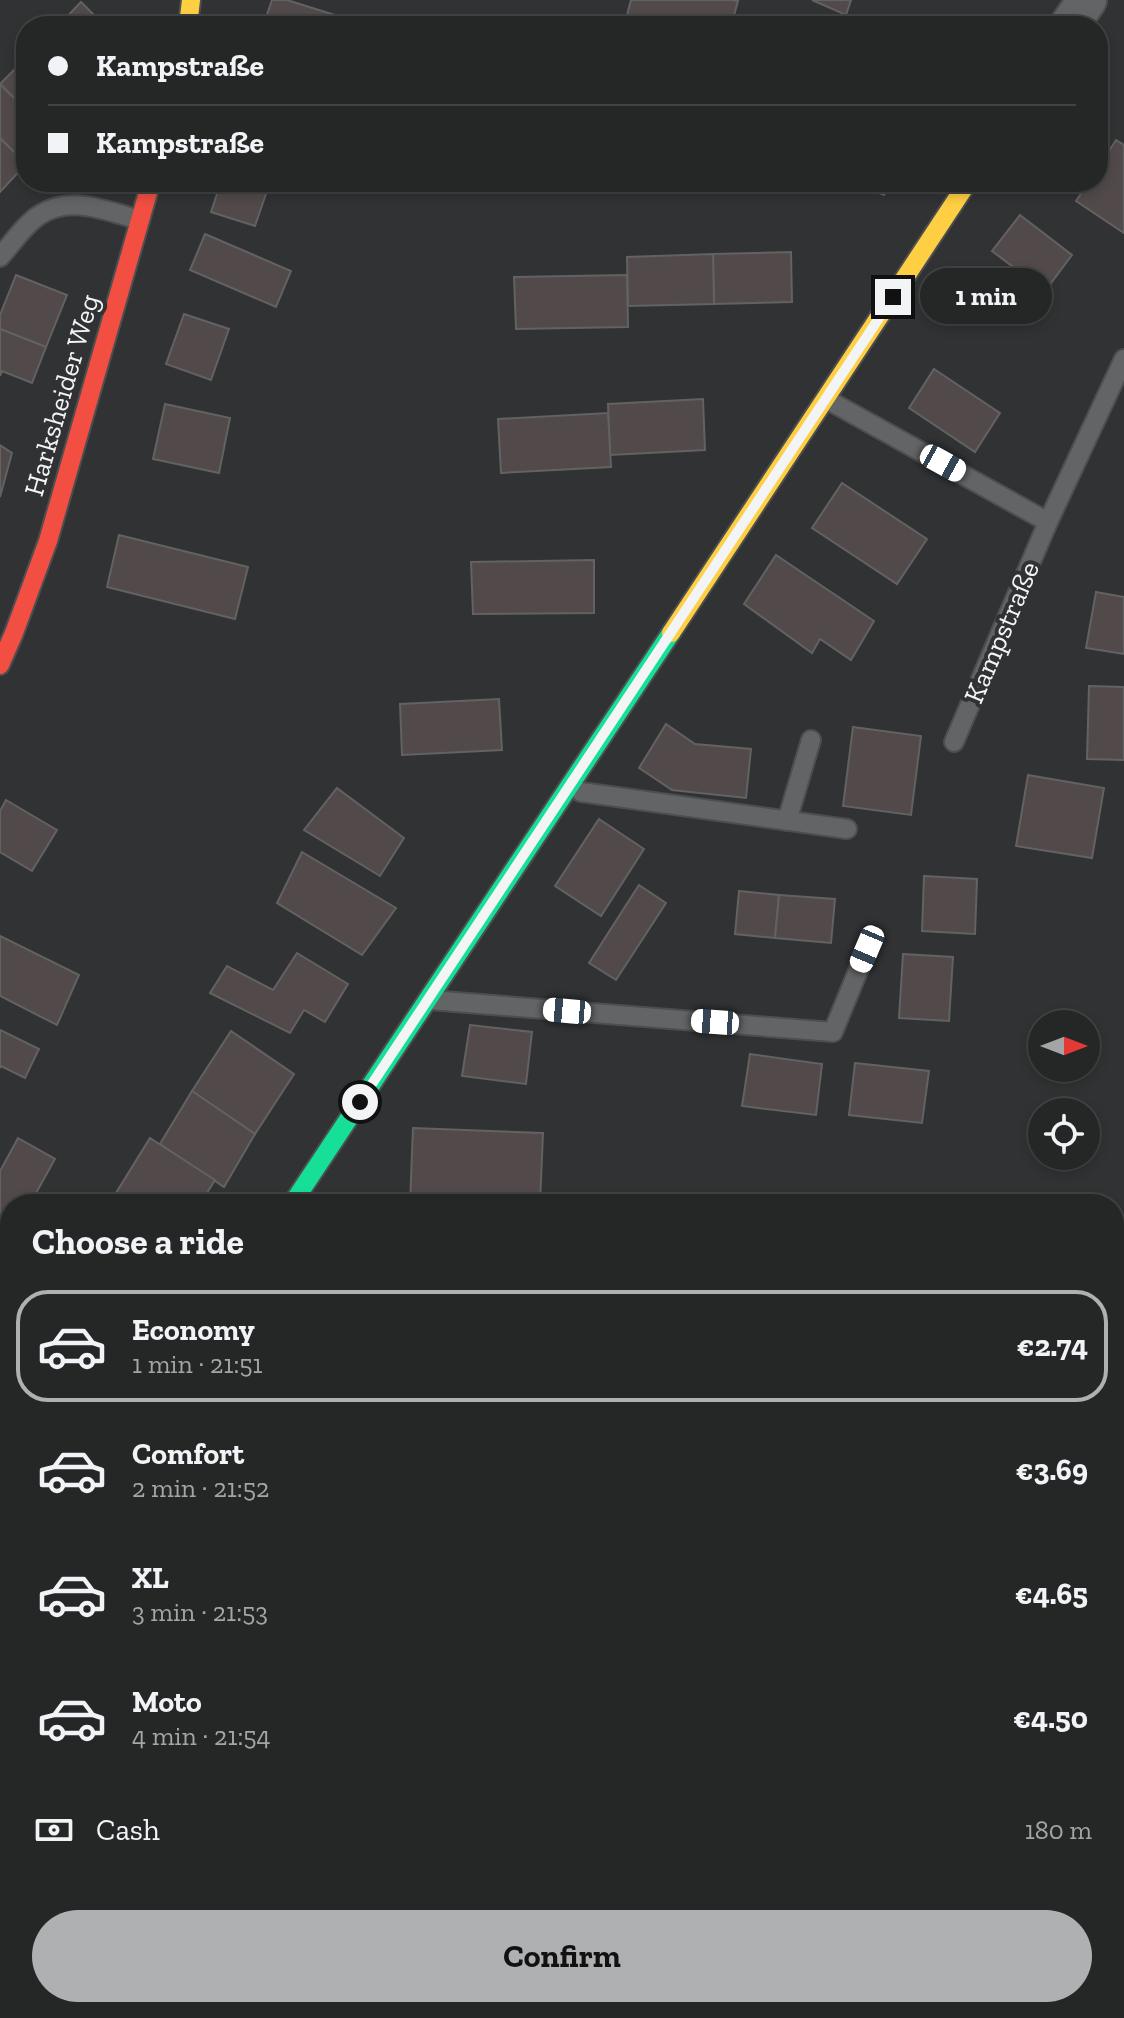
<!DOCTYPE html>
<meta charset="utf-8">
<style>
:root{--surface:#252626;--page:#313232;--text:#f1f3f6;--muted:#a3a5a7;--line:#424343;--accent:#afb0b1}
body{margin:0;font-family:"Zilla Slab",serif;background:var(--page);color:var(--text);height:100vh;display:flex;flex-direction:column;font-size:30px;white-space:nowrap}
*{box-sizing:border-box;margin:0}
p{font-size:26px;color:var(--muted)}
.icon{flex:none;width:44px;height:44px;fill:none;stroke:currentColor;stroke-width:2;stroke-linecap:round;stroke-linejoin:round}
.map{position:relative;flex:1;overflow:hidden}
.side{position:absolute;left:0px;top:1194px;width:1124px;height:824px;display:flex;flex-direction:column;background:var(--surface);border-radius:32px 32px 0 0;box-shadow:0 4px 12px #0003,0 0 0 2px var(--line)}
.side>*{flex:none}
.hud{position:absolute;left:16px;top:16px;width:1092px;height:176px;border-radius:32px;box-shadow:0 4px 12px #0003,0 0 0 2px var(--line);display:grid;align-content:center;height:176px;padding:0 32px;background:var(--surface)}
.needle{width:52px;rotate:90deg}
.tools{position:absolute;left:1028px;top:1010px;display:grid;gap:16px}
.tools a{display:grid;place-items:center;width:72px;height:72px;border-radius:50%;background:var(--surface);box-shadow:0 4px 12px #0003,0 0 0 2px var(--line);font-size:40px}
.end{position:absolute;width:36px;height:36px;margin:-18px;border:10px solid #f3f4f5;background:#111;box-shadow:0 0 0 4px #111}
.from{border-radius:50%}
.bubble{position:absolute;height:56px;border-radius:28px;background:var(--surface);box-shadow:0 4px 12px #0003,0 0 0 2px var(--line);font-size:26px;font-weight:700;line-height:56px;text-align:center}
.car{position:absolute;width:24px;height:48px;margin:-24px -12px;border-radius:10px;box-shadow:0 0 6px 2px #0007;background:linear-gradient(#fff 24%,#345 0 40%,#fff 0 76%,#345 0 86%,#fff 0)}
.hud b{display:flex;align-items:center;gap:28px;height:76px;font-size:30px}
.hud b+b{border-top:2px solid var(--line)}
.hud i{width:20px;height:20px;background:var(--text)}
ul{padding:0;list-style:none}
li{display:flex;align-items:center;gap:24px;height:112px;margin:0 16px 12px;padding:0 16px;border:4px solid transparent;border-radius:32px}
li div{flex:1}
li b{display:block;font-size:30px}
li em{font-style:normal;font-weight:700}
li.selected{border-color:var(--accent)}
li>.icon{width:72px;height:72px;stroke-width:1.5}
h2{padding:0 32px;font-size:36px;line-height:96px}
.pay{display:flex;align-items:center;gap:20px;height:88px;padding:0 32px;font-size:30px}
.pay p{margin-inline-start:auto}
.button{display:flex;gap:16px;margin-top:auto;padding:16px 32px}
.button a{flex:1;height:92px;border-radius:48px;background:var(--accent);color:#111;font-size:32px;font-weight:700;line-height:92px;text-align:center}
.map>svg:first-child{display:block}
</style>
<div class="map">
<svg width="1124" height="2018" viewBox="0 0 1124 2018">
<rect width="100%" height="100%" fill="#313233"/>
<g fill="#524a4a" stroke="#626262" stroke-width="2">
<polygon points="272,0 287,0 338,16 335,26 263,26"/>
<polygon points="631,0 732,0 738,1 731,26 624,26"/>
<polygon points="812,0 851,0 846,15"/>
<polygon points="81,2 105,26 58,26"/>
<polygon points="26,58 26,110 0,84"/>
<polygon points="0,84 26,110 26,164 0,138"/>
<polygon points="0,138 26,164 0,192"/>
<polygon points="1116,140 1124,145 1124,233 1076,201 1089,182 1098,182 1098,168"/>
<polygon points="221,182 249,182 268,188 255,226 211,212"/>
<polygon points="851,182 889,182 884,195"/>
<polygon points="1020,215 1072,255 1045,291 992,251"/>
<polygon points="205,234 291,271 276,307 190,270"/>
<polygon points="791,252 792,302 714,304 713,254"/>
<polygon points="713,254 714,304 628,306 627,257"/>
<polygon points="16,275 67,295 46,347 0,329 0,315"/>
<polygon points="627,275 628,327 516,329 514,277"/>
<polygon points="184,314 229,329 211,380 166,364"/>
<polygon points="0,329 46,347 32,383 2,371 0,376"/>
<polygon points="934,369 1000,413 975,452 909,408"/>
<polygon points="703,399 705,450 610,455 608,404"/>
<polygon points="165,404 230,418 219,473 153,459"/>
<polygon points="608,413 611,467 501,473 498,419"/>
<polygon points="0,445 12,453 0,497"/>
<polygon points="842,483 927,539 897,584 812,528"/>
<polygon points="119,535 248,567 235,619 107,587"/>
<polygon points="776,555 874,621 851,660 820,639 812,653 744,604"/>
<polygon points="594,560 594,613 473,614 471,562"/>
<polygon points="1096,592 1124,597 1124,654 1086,648"/>
<polygon points="1089,686 1124,687 1124,760 1087,759"/>
<polygon points="499,699 502,750 402,755 400,704"/>
<polygon points="666,724 695,744 751,749 746,798 672,790 639,768"/>
<polygon points="853,727 921,736 911,815 843,806"/>
<polygon points="1028,775 1104,788 1092,858 1016,846"/>
<polygon points="337,788 404,838 380,876 304,830"/>
<polygon points="6,800 57,830 32,871 0,852 0,811"/>
<polygon points="599,819 644,849 601,916 555,886"/>
<polygon points="302,852 396,908 362,955 277,903"/>
<polygon points="924,876 977,879 975,934 922,931"/>
<polygon points="639,885 666,903 616,980 589,963"/>
<polygon points="739,891 779,895 775,938 735,934"/>
<polygon points="779,895 835,899 831,943 775,938"/>
<polygon points="0,936 79,975 57,1025 0,996"/>
<polygon points="297,953 348,984 325,1022 304,1010 290,1033 210,993 227,966 273,990"/>
<polygon points="903,954 953,957 949,1021 899,1018"/>
<polygon points="470,1025 532,1032 526,1084 462,1076"/>
<polygon points="0,1030 39,1049 25,1078 1,1066 0,1068"/>
<polygon points="231,1031 294,1074 255,1134 192,1091"/>
<polygon points="750,1054 822,1064 816,1115 742,1106"/>
<polygon points="855,1063 929,1071 922,1123 849,1115"/>
<polygon points="192,1091 255,1134 224,1187 160,1144"/>
<polygon points="413,1128 543,1133 540,1204 410,1204"/>
<polygon points="18,1138 55,1159 30,1204 10,1204 10,1240 0,1258 0,1171"/>
<polygon points="150,1138 215,1180 200,1204 116,1204 111,1201"/>
<polygon points="1124,1234 1124,1307 1114,1239 1114,1235"/>
<polygon points="0,1321 10,1327 10,1367 0,1383"/>
<polygon points="10,1367 10,1434 0,1429 0,1383"/>
<polygon points="10,1457 10,1501 0,1503 0,1458"/>
<polygon points="0,1831 10,1832 10,1887 0,1886"/>
<polygon points="60,2008 132,2008 130,2018 111,2018"/>
<polygon points="401,2008 533,2008 533,2010 402,2014"/>
<rect x="583" y="2008" width="57" height="10"/>
<rect x="728" y="2008" width="41" height="10"/>
<polygon points="60,2009 111,2018 59,2018"/>
</g>
<g fill="none" stroke-linecap="round" stroke-linejoin="round">
<g stroke="#4d4e4f" stroke-width="22">
<g id="lane">
<path d="M 0,257 C 12,244 23,226 38,216 C 69,194 107,211 140,220"/>
<polyline points="826,399 1048,522 1124,359"/>
<polyline points="954,742 1048,522"/>
<polyline points="581,792 847,829"/>
<polyline points="787,821 811,740"/>
<polyline points="430,1000 833,1032 867,949"/>
<polyline points="892,2008 892,2018"/>
</g>
</g>
<g stroke="#4d4e4f" stroke-width="42">
<g id="street">
<polyline points="1069,26 1087,0"/>
<polyline points="1114,1393 1124,1392"/>
<polyline points="1114,1516 1124,1563"/>
<polyline points="0,1550 10,1549"/>
<polyline points="240,2018 242,2008"/>
</g>
</g>
<g stroke="#4d4e4f" stroke-width="22">
<polyline id="fast" points="292,1204 671,633"/>
</g>
<g stroke="#4d4e4f" stroke-width="22">
<g id="slow">
<polyline points="188,26 191,0"/>
<polyline points="671,633 968,182"/>
</g>
</g>
<g stroke="#4d4e4f" stroke-width="22">
<polyline id="jam" points="0,665 14,633 48,541 151,182"/>
</g>
<use href="#lane" stroke="#636465" stroke-width="18"/>
<use href="#street" stroke="#636465" stroke-width="38"/>
<use href="#fast" stroke="#16e098" stroke-width="18"/>
<use href="#slow" stroke="#ffcf43" stroke-width="18"/>
<use href="#jam" stroke="#f24e42" stroke-width="18"/>
</g>
<g fill="none" stroke-linecap="round" stroke-linejoin="round">
<polyline stroke="#f3f4f5" stroke-width="10" points="360,1102 893,297"/>
</g>
<g text-anchor="middle" stroke-width="8" stroke-linejoin="round" paint-order="stroke">
<g font-size="28" fill="#f3f4f5" stroke="#303234">
<text transform="translate(61 395) rotate(-74)" y="10">Harksheider Weg</text>
<text transform="translate(1001 632) rotate(-67)" y="10">Kampstraße</text>
</g>
</g>
</svg>
<div class="tools">
<a><svg class="needle" viewBox="-14 -14 28 28"><path d="M0-13l5 13h-10z" fill="#e53935"/><path d="M0 13l5-13h-10z" fill="#a3a5a7"/></svg></a>
<a><svg class="icon" aria-label="locate" viewBox="0 0 24 24"><circle cx="12" cy="12" r="6"/><path d="M12 2v4M12 18v4M2 12h4M18 12h4"/></svg></a>
</div>
<i class="end from" style="left:360px;top:1102px"></i>
<i class="end" style="left:893px;top:297px"></i>
<div class="bubble" style="left:920px;top:268px;width:132px">1 min</div>
<i class="car" style="left:943px;top:463px;rotate:119deg"></i>
<i class="car" style="left:867px;top:949px;rotate:203deg"></i>
<i class="car" style="left:567px;top:1011px;rotate:275deg"></i>
<i class="car" style="left:715px;top:1022px;rotate:274deg"></i>
<div class="hud">
<b><i class="from"></i>Kampstraße</b>
<b><i></i>Kampstraße</b>
</div>
<section class="side">
<h2>Choose a ride</h2>
<ul>
<li class="selected"><svg class="icon" aria-label="car" viewBox="0 0 24 24"><path d="M5 17H2v-5l4-1 3-4h7l3 4 3 1v5h-3M9 17h6M6 11h13"/><circle cx="7" cy="17" r="2"/><circle cx="17" cy="17" r="2"/></svg><div><b>Economy</b><p>1 min · 21:51</p></div><em>€2.74</em></li>
<li><svg class="icon" aria-label="car" viewBox="0 0 24 24"><path d="M5 17H2v-5l4-1 3-4h7l3 4 3 1v5h-3M9 17h6M6 11h13"/><circle cx="7" cy="17" r="2"/><circle cx="17" cy="17" r="2"/></svg><div><b>Comfort</b><p>2 min · 21:52</p></div><em>€3.69</em></li>
<li><svg class="icon" aria-label="car" viewBox="0 0 24 24"><path d="M5 17H2v-5l4-1 3-4h7l3 4 3 1v5h-3M9 17h6M6 11h13"/><circle cx="7" cy="17" r="2"/><circle cx="17" cy="17" r="2"/></svg><div><b>XL</b><p>3 min · 21:53</p></div><em>€4.65</em></li>
<li><svg class="icon" aria-label="car" viewBox="0 0 24 24"><path d="M5 17H2v-5l4-1 3-4h7l3 4 3 1v5h-3M9 17h6M6 11h13"/><circle cx="7" cy="17" r="2"/><circle cx="17" cy="17" r="2"/></svg><div><b>Moto</b><p>4 min · 21:54</p></div><em>€4.50</em></li>
</ul>
<div class="pay"><svg class="icon" aria-label="cash" viewBox="0 0 24 24"><path d="M3 7h18v10H3z"/><circle cx="12" cy="12" r="2"/></svg>Cash<p>180 m</p></div>
<div class="button"><a>Confirm</a></div>
</section>
</div>
